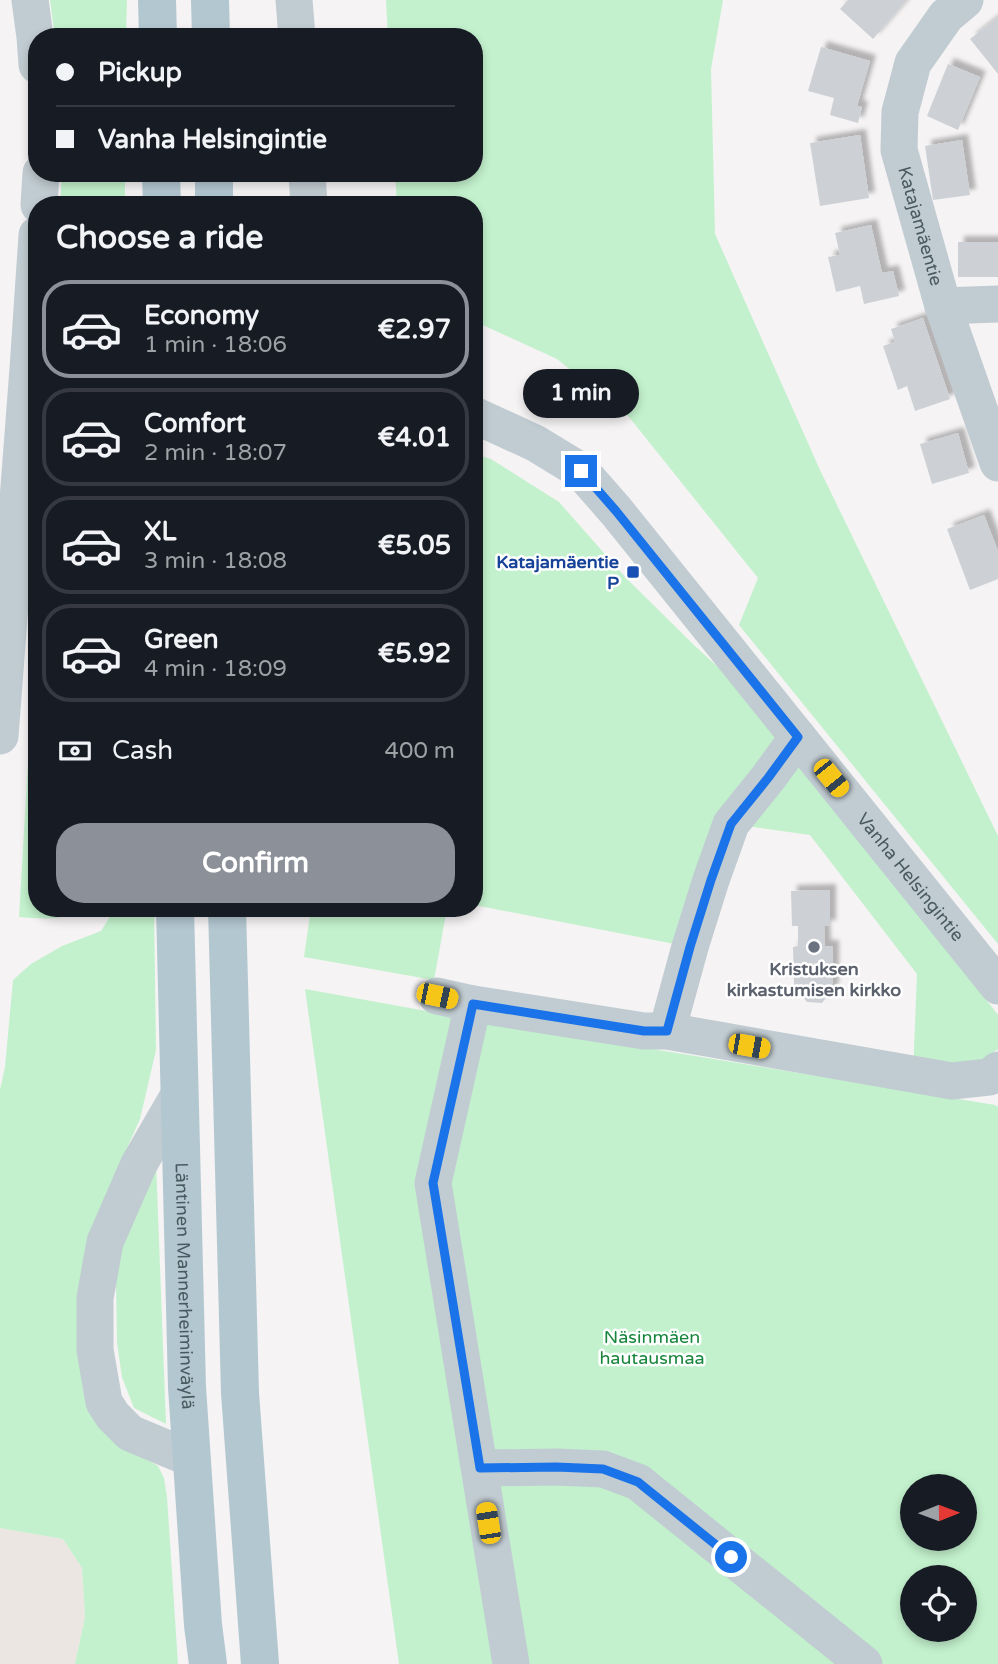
<!DOCTYPE html>
<meta charset="utf-8">
<style>
:root{--surface:#171b24;--page:#242831;--text:#f1f3f6;--muted:#9ea1a6;--line:#363941;--accent:#8c9099}
body{margin:0;font-family:"Varela Round",sans-serif;background:var(--page);color:var(--text);height:100vh;display:flex;flex-direction:column;font-size:26px;white-space:nowrap}
*{box-sizing:border-box;margin:0}
p{font-size:23px;color:var(--muted)}
.icon{flex:none;width:38px;height:38px;fill:none;stroke:currentColor;stroke-width:2;stroke-linecap:round;stroke-linejoin:round}
.map{position:relative;flex:1;overflow:hidden}
.sheet{position:absolute;left:28px;top:196px;width:455px;height:721px;display:flex;flex-direction:column;background:var(--surface);border-radius:28px;box-shadow:0 4px 10px #0003}
.sheet>*{flex:none}
.guide{position:absolute;left:28px;top:28px;width:455px;height:154px;border-radius:28px;box-shadow:0 4px 10px #0003;display:grid;align-content:center;height:154px;padding:0 28px;background:var(--surface)}
.needle{width:46px;rotate:89deg}
.fabs{position:absolute;left:900px;top:1474px;display:grid;gap:14px}
.fabs a{display:grid;place-items:center;width:77px;height:77px;border-radius:50%;background:var(--surface);box-shadow:0 4px 10px #0003;font-size:35px}
.end{position:absolute;width:32px;height:32px;margin:-16px;border:9px solid #1a73e8;background:#fff;box-shadow:0 0 0 4px #fff}
.from{border-radius:50%}
.bubble{position:absolute;height:49px;border-radius:24px;background:var(--surface);box-shadow:0 4px 10px #0003;font-size:23px;font-weight:700;line-height:49px;text-align:center}
.car{position:absolute;width:21px;height:42px;margin:-21px -10px;border-radius:9px;box-shadow:0 0 5px 2px #0007;background:linear-gradient(#f5c518 24%,#345 0 40%,#f5c518 0 76%,#345 0 86%,#f5c518 0)}
.guide b{display:flex;align-items:center;gap:24px;height:66px;font-size:26px}
.guide b+b{border-top:2px solid var(--line)}
.guide i{width:18px;height:18px;background:var(--text)}
ul{padding:0;list-style:none}
li{display:flex;align-items:center;gap:21px;height:98px;margin:0 14px 10px;padding:0 14px;border:4px solid var(--line);border-radius:28px}
li div{flex:1}
li b{display:block;font-size:26px}
li em{font-style:normal;font-weight:700}
li.on{border-color:var(--accent)}
li>.icon{width:63px;height:63px;stroke-width:1.5}
h2{padding:0 28px;font-size:32px;line-height:84px}
.pay{display:flex;align-items:center;gap:18px;height:77px;padding:0 28px;font-size:26px}
.pay p{margin-inline-start:auto}
.action{display:flex;gap:14px;margin-top:auto;padding:14px 28px}
.action a{flex:1;height:80px;border-radius:28px;background:var(--accent);color:#fff;font-size:28px;font-weight:700;line-height:80px;text-align:center}
.map>svg:first-child{display:block}
</style>
<div class="map">
<svg width="998" height="1664" viewBox="0 0 998 1664">
<defs>
<filter id="shadow"><feDropShadow dx="6" dy="-6" stdDeviation="2" flood-color="#0004"/></filter>
</defs>
<rect width="100%" height="100%" fill="#f5f3f3"/>
<polygon fill="#ebe6e1" points="0,1528 63,1539 82,1568 85,1617 75,1664 0,1664"/>
<g fill="#c3f1cd" fill-rule="evenodd">
<polygon points="50,0 127,0 126,37 55,37"/>
<polygon points="386,0 723,0 711,69 715,234 820,470 998,836 998,944 739,625 758,578 629,417 557,359 474,321 474,205 397,205 395,173 474,173 474,37 388,37"/>
<polygon points="62,173 125,173 125,205 60,205"/>
<polygon points="474,454 491,459 559,502 626,578 695,646 756,702 998,1015 998,1049 952,1081 913,1074 917,974 810,835 731,824 690,947 474,905"/>
<path d="M 37,607 L 37,908 L 85,908 C 63,921 43,919 19,917 Z"/>
<polygon points="114,908 154,908 156,1050 140,1119 106,1195 114,1439 158,1466 164,1478 167,1497 178,1664 75,1664 85,1617 82,1568 63,1539 0,1528 0,1090 5,1067 13,980 31,964 62,946 101,931 113,912"/>
<polygon points="311,908 447,908 434,980 304,957"/>
<path d="M 305,989 L 487,1022 L 995,1105 L 998,1107 L 998,1664 L 399,1664 ZM 912,1486 L 964,1486 L 964,1538 L 912,1538 ZM 912,1577 L 964,1577 L 964,1629 L 912,1629 Z"/>
<polygon points="156,1162 166,1424 134,1408 122,1377 117,1343 116,1282 121,1232"/>
</g>
<g fill="#cdd1d5" filter="url(#shadow)">
<polygon points="848,0 907,0 873,39 840,9"/>
<polygon points="998,17 998,74 970,39"/>
<polygon points="821,47 870,61 857,106 862,107 858,123 830,115 834,98 808,91"/>
<polygon points="948,64 980,77 958,130 927,116"/>
<polygon points="860,135 869,198 820,206 810,143"/>
<polygon points="962,140 970,195 933,200 925,146"/>
<polygon points="871,225 882,273 893,271 899,296 864,304 860,286 836,292 828,257 840,255 835,233"/>
<rect x="958" y="242" width="40" height="35"/>
<polygon points="923,318 950,399 915,411 907,386 898,390 883,346 895,342 891,329"/>
<polygon points="958,433 969,473 932,484 920,444"/>
<polygon points="984,515 998,551 998,579 970,590 947,529"/>
<polygon points="830,890 830,926 824,926 825,946 833,946 833,988 822,1003 807,1002 794,985 793,947 798,946 798,926 792,926 791,891"/>
</g>
<g fill="none" stroke-linecap="round" stroke-linejoin="round">
<g stroke="#c1ccd2" stroke-width="37">
<polyline points="30,0 35,37 37,65"/>
<polyline points="294,0 297,37"/>
<path id="s1" d="M 965,0 L 946,16 L 913,63 L 900,112 L 899,150 L 943,306 L 998,463"/>
<polyline points="307,173 309,205"/>
<polyline points="39,205 41,173"/>
<polyline points="943,306 998,304"/>
<path id="s2" d="M 474,415 L 535,443 L 581,471 L 616,511 L 998,986"/>
<polyline points="0,736 28,369 37,235"/>
<polyline points="437,996 473,1004 644,1031 667,1031 952,1081 989,1077 998,1070"/>
<polyline points="473,1004 433,1183 511,1664"/>
<polyline points="667,1031 690,947 711,880 731,824 768,778 798,737"/>
<polyline points="179,1095 139,1164 105,1242 95,1298 95,1350 104,1402 113,1416 130,1433 192,1459"/>
<polyline points="480,1468 556,1467 603,1469 638,1482 864,1664"/>
</g>
<g stroke="#b3c7d1" stroke-width="38">
<polyline points="157,0 158,37"/>
<polyline points="210,0 211,37"/>
<polyline points="161,173 162,205"/>
<polyline points="214,173 214,205"/>
<path id="s3" d="M 175,908 L 187,1387 L 203,1625 L 208,1664"/>
<polyline points="227,908 240,1393 260,1664"/>
</g>
</g>
<g fill="none" stroke-linecap="round" stroke-linejoin="round">
<polyline stroke="#1a73e8" stroke-width="9" points="581,471 616,511 798,737 768,778 731,824 711,880 690,947 667,1031 644,1031 473,1004 433,1183 480,1468 556,1467 603,1469 638,1482 731,1557"/>
</g>
<rect fill="#1a4fb4" stroke="#fff" stroke-width="2.5" x="626" y="565" width="14" height="14" rx="3.5"/>
<circle fill="#6b7280" stroke="#fff" stroke-width="2.5" cx="814" cy="947" r="7"/>
<g text-anchor="middle" stroke-width="5" stroke-linejoin="round" paint-order="stroke">
<g font-size="18" fill="#4a5a61" stroke="#fff">
<text dy="6" stroke="none"><textPath href="#s1" startOffset="250">Katajamäentie</textPath></text>
<text dy="6" stroke="none"><textPath href="#s2" startOffset="644">Vanha Helsingintie</textPath></text>
<text dy="6" stroke="none"><textPath href="#s3" startOffset="378">Läntinen Mannerheiminväylä</textPath></text>
</g>
<g font-size="18" font-weight="bold" fill="#164399" stroke="#fff" text-anchor="end">
<text x="619" y="568">Katajamäentie<tspan x="619" dy="21">P</tspan></text>
</g>
<g font-size="18" font-weight="bold" fill="#5b616d" stroke="#fff">
<text x="814" y="975">Kristuksen<tspan x="814" dy="21">kirkastumisen kirkko</tspan></text>
</g>
<g font-size="18" fill="#17853c" stroke="#fff">
<text x="652" y="1343">Näsinmäen<tspan x="652" dy="21">hautausmaa</tspan></text>
</g>
</g>
</svg>
<div class="fabs">
<a><svg class="needle" viewBox="-14 -14 28 28"><path d="M0-13l5 13h-10z" fill="#e53935"/><path d="M0 13l5-13h-10z" fill="#9ea1a6"/></svg></a>
<a><svg class="icon" aria-label="locate" viewBox="0 0 24 24"><circle cx="12" cy="12" r="6"/><path d="M12 2v4M12 18v4M2 12h4M18 12h4"/></svg></a>
</div>
<i class="end from" style="left:731px;top:1557px"></i>
<i class="end" style="left:581px;top:471px"></i>
<div class="bubble" style="left:523px;top:369px;width:116px">1 min</div>
<i class="car" style="left:831px;top:778px;rotate:141deg"></i>
<i class="car" style="left:437px;top:996px;rotate:102deg"></i>
<i class="car" style="left:749px;top:1046px;rotate:100deg"></i>
<i class="car" style="left:488px;top:1523px;rotate:351deg"></i>
<div class="guide">
<b><i class="from"></i>Pickup</b>
<b><i></i>Vanha Helsingintie</b>
</div>
<section class="sheet">
<h2>Choose a ride</h2>
<ul>
<li class="on"><svg class="icon" aria-label="car" viewBox="0 0 24 24"><path d="M5 17H2v-5l4-1 3-4h7l3 4 3 1v5h-3M9 17h6M6 11h13"/><circle cx="7" cy="17" r="2"/><circle cx="17" cy="17" r="2"/></svg><div><b>Economy</b><p>1 min · 18:06</p></div><em>€2.97</em></li>
<li><svg class="icon" aria-label="car" viewBox="0 0 24 24"><path d="M5 17H2v-5l4-1 3-4h7l3 4 3 1v5h-3M9 17h6M6 11h13"/><circle cx="7" cy="17" r="2"/><circle cx="17" cy="17" r="2"/></svg><div><b>Comfort</b><p>2 min · 18:07</p></div><em>€4.01</em></li>
<li><svg class="icon" aria-label="car" viewBox="0 0 24 24"><path d="M5 17H2v-5l4-1 3-4h7l3 4 3 1v5h-3M9 17h6M6 11h13"/><circle cx="7" cy="17" r="2"/><circle cx="17" cy="17" r="2"/></svg><div><b>XL</b><p>3 min · 18:08</p></div><em>€5.05</em></li>
<li><svg class="icon" aria-label="car" viewBox="0 0 24 24"><path d="M5 17H2v-5l4-1 3-4h7l3 4 3 1v5h-3M9 17h6M6 11h13"/><circle cx="7" cy="17" r="2"/><circle cx="17" cy="17" r="2"/></svg><div><b>Green</b><p>4 min · 18:09</p></div><em>€5.92</em></li>
</ul>
<div class="pay"><svg class="icon" aria-label="cash" viewBox="0 0 24 24"><path d="M3 7h18v10H3z"/><circle cx="12" cy="12" r="2"/></svg>Cash<p>400 m</p></div>
<div class="action"><a>Confirm</a></div>
</section>
</div>
